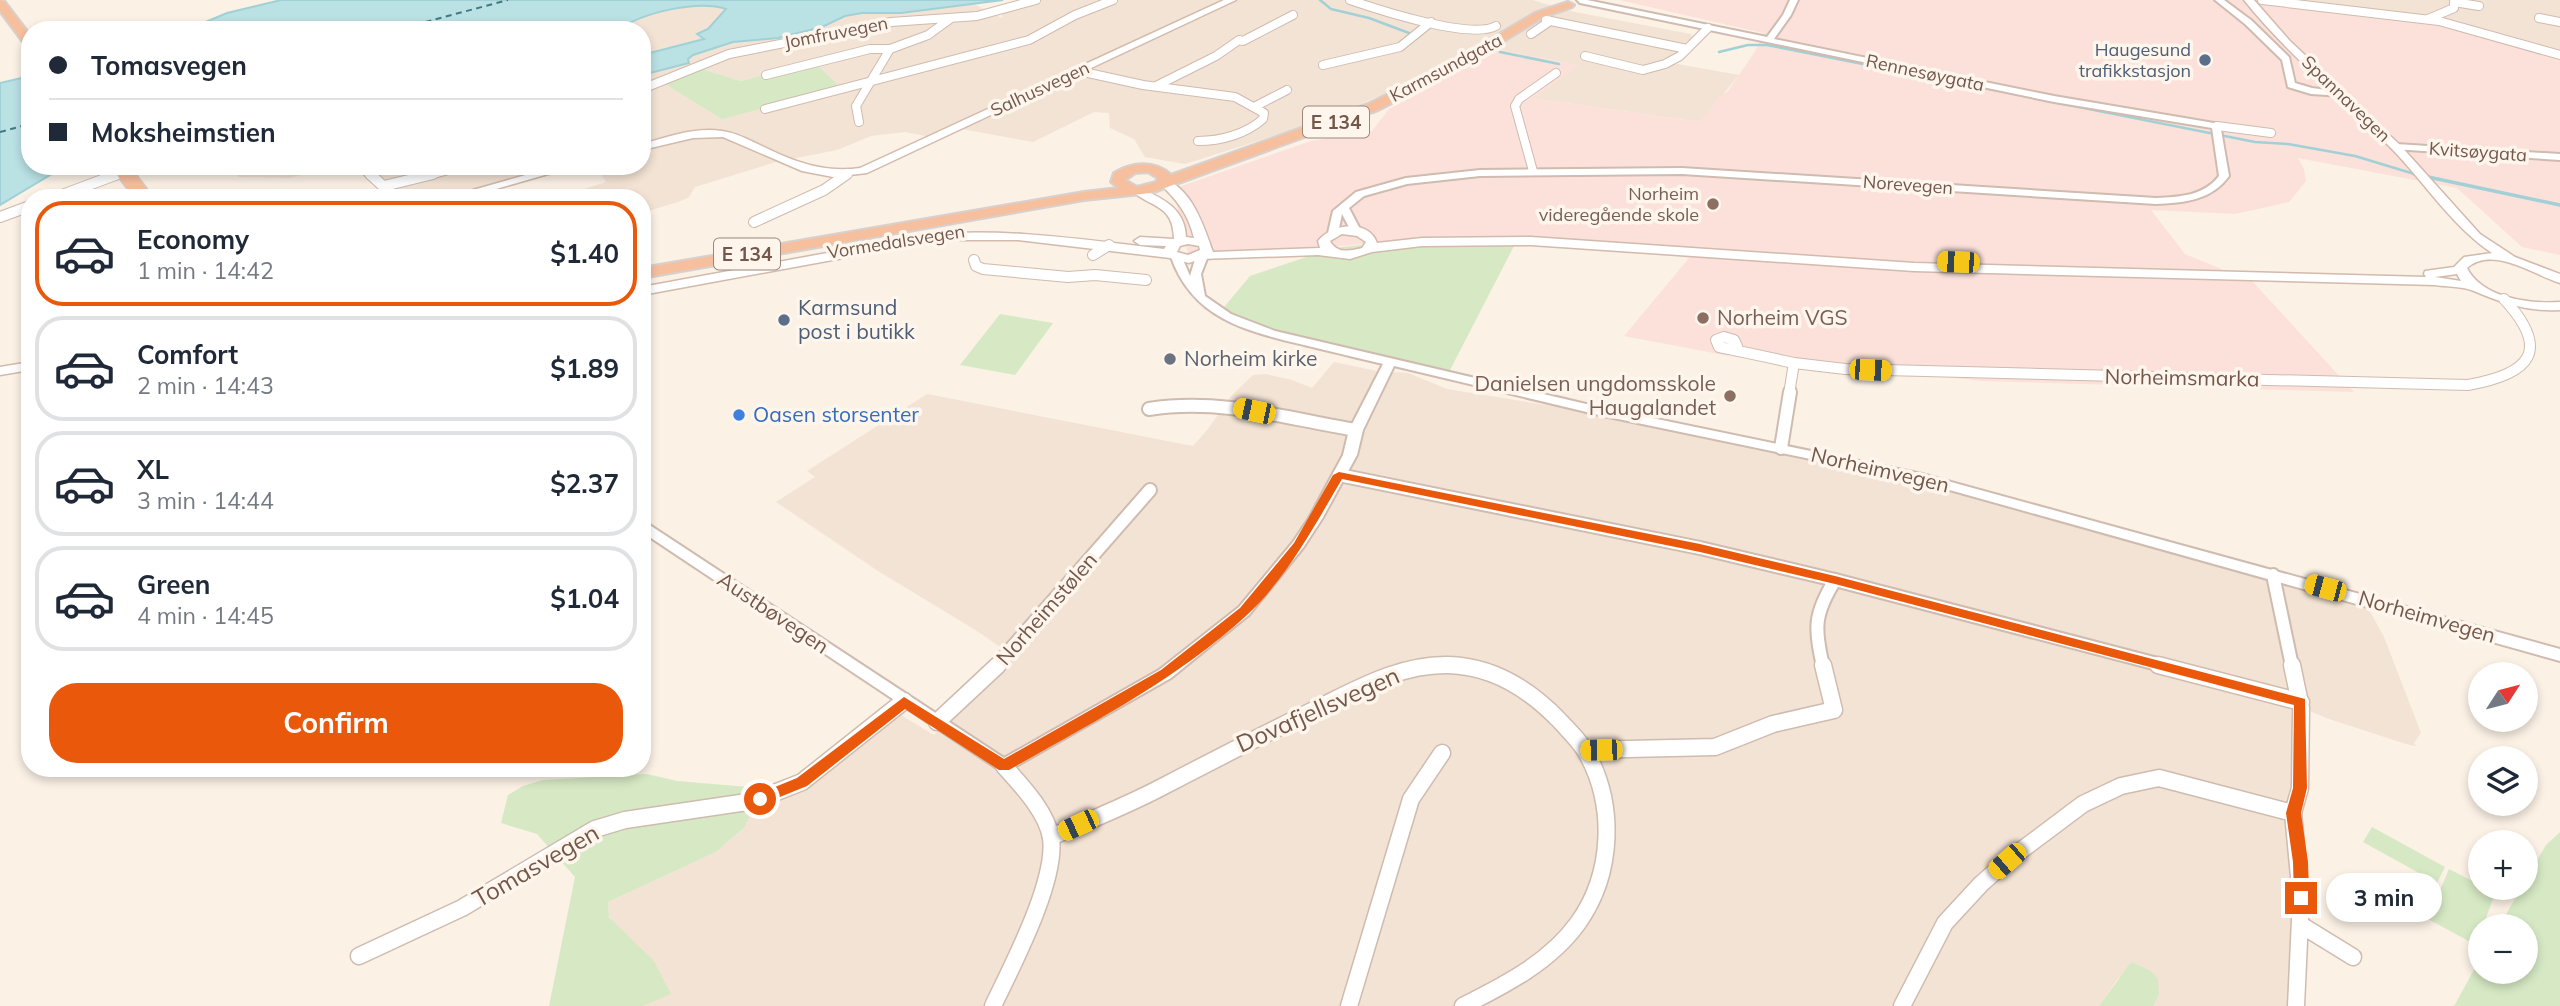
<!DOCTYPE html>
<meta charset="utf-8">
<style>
:root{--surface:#fff;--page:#f6f6f7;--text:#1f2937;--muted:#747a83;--line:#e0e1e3;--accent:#ea580c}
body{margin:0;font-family:Mulish,sans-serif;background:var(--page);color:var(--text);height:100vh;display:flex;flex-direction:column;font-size:26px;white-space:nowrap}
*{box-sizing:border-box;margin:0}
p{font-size:23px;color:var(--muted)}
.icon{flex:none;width:38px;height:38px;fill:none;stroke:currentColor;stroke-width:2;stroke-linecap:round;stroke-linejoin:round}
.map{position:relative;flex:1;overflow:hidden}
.sheet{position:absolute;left:21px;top:189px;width:630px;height:588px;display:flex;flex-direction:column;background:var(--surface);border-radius:28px;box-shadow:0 4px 10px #0003}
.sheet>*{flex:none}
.banner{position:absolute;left:21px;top:21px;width:630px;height:154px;border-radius:28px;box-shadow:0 4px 10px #0003;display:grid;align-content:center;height:154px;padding:0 28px;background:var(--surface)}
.needle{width:46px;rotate:54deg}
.controls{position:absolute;left:2468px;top:662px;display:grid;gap:14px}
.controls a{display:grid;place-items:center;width:70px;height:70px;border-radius:50%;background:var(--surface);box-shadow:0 4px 10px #0003;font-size:35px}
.end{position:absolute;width:32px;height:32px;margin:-16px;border:9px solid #ea580c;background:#fff;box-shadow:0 0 0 4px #fff}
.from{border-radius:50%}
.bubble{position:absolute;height:49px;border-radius:24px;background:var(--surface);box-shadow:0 4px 10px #0003;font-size:23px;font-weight:700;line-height:49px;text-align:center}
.car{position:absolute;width:21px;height:42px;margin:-21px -10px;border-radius:9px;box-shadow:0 0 5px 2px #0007;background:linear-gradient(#f5c518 24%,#345 0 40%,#f5c518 0 76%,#345 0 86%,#f5c518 0)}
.banner b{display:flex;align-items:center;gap:24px;height:66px;font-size:26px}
.banner b+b{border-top:2px solid var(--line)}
.banner i{width:18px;height:18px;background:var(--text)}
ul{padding:12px 0 0;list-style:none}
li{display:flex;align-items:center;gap:21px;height:105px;margin:0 14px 10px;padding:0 14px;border:4px solid var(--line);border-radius:28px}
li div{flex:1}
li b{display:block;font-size:26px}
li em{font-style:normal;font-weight:700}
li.current{border-color:var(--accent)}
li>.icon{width:63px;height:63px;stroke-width:1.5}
.primary-button{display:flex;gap:14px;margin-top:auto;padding:14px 28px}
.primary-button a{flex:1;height:80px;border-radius:28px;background:var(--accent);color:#fff;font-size:28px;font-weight:700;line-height:80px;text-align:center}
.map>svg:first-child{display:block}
</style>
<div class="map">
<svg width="2560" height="1006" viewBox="0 0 2560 1006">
<rect width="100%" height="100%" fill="#fbf1e5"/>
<g fill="#f3e3d4" fill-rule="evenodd">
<path d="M 1029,0 L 1532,0 L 1575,12 L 1691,34 L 1692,38 L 1685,43 L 1672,63 L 1739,75 L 1700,122 L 1532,98 L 1578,65 L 1474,45 L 1444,69 L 1315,123 L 1185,164 L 1145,157 L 1134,139 L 1110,128 L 1109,113 L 1094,112 L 1033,142 L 962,129 L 931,137 L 905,132 L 871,136 L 837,150 L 776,162 L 695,187 L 689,197 L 681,201 L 642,213 L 642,198 L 556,198 L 606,182 L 596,166 L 642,166 L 642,75 L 689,63 L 687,59 L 693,55 L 733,42 L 778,38 L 822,27 L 845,16 L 862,12 L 901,13 L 972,3 L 1002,18 L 1002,13 ZM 813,62 L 722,119 L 699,68 L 741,81 Z"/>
<polygon points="2265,0 2560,0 2560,57"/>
<polygon points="712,3 727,9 708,29 697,36 704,39 642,55 642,30 618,30 646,14"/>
<polygon points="230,166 335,166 290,178 239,177"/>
<polygon points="361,166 566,166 442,198 397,198"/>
<polygon points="1334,362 1377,371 1408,373 1447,389 1601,414 1876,469 2362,597 2384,637 2421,733 2414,743 2416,746 2406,744 2329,719 2290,703 2295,754 2300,1006 2153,1006 2159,995 2119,977 2099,1006 643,1006 670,994 609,916 608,902 716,852 745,827 748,816 889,708 934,735 985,687 1004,655 1000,647 977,631 878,571 776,502 815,477 807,471 927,394 1193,446 1208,429 1232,395 1253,375 1266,374 1292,380 1312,388"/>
</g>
<polygon fill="#fbe1da" points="1619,0 2265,0 2428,21 2560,57 2560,255 2522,247 2457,188 2298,158 2304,169 2306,181 2289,202 2235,214 2151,210 2185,254 2253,282 2354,392 1983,381 1883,370 1827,368 1735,357 1624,336 1689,258 1667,253 1450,240 1409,240 1189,259 1173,189 1311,141 1372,131 1389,109 1437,84 1423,78 1444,69 1473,45 1579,65 1533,98 1700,122 1719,97 1728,91 1756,50 1763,33"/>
<g fill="#d6e9c4">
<polygon points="814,62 841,88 722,119 665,84 699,68 741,81"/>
<polygon points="1409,240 1515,244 1448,374 1317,343 1220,312 1250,276 1333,248"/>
<polygon points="1000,314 1053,323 1015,375 960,365"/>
<polygon points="647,774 677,781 760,788 745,827 716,852 608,902 609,917 654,961 671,994 643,1006 549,1006 575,877 537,834 501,823 508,795 523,786 543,780"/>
<polygon points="2372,827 2445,867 2437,883 2363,842"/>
<polygon points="2560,832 2560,1006 2454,1006 2480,959 2480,971 2525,971 2525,926 2499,926 2522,887 2525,887 2525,881 2546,845"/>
<polygon points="2449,869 2480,885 2480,887 2495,893 2483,926 2480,926 2476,945 2428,919"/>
<polygon points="2131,962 2151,971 2158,979 2159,995 2153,1006 2099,1006"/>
</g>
<g fill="#bae1e4" stroke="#a1d1d6" stroke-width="2">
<path d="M 281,0 L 1003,0 L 901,13 L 862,13 L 845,16 L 822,27 L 778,38 L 733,42 L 693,55 L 688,59 L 689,63 L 642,75 L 642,55 L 704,39 L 697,34 L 708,29 L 726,9 C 698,0 643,12 618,30 L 189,29 L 227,13 Z"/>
<polygon points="30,76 30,166 65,166 0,205 0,83"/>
</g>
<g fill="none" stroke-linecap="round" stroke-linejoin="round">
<g stroke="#a1d1d6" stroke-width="2.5">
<polyline points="1320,0 1331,9 1369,18 1409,33"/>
<polyline points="1500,52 1559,64"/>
<polyline points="1719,52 1748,45 1767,45 2255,142 2288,144 2355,156 2421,176"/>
</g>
<polyline stroke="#a1d1d6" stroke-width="3.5" points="2414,174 2560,205"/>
<g stroke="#437a7f" stroke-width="2" stroke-dasharray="6 4.5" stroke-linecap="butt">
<polyline points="395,30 508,0"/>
<polyline points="0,132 30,124"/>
</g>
<g stroke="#cfbbaf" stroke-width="10">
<g id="minor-far3">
<path d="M 1350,0 C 1379,10 1471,40 1496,26"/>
<polyline points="2262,0 2439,21 2560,55"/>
<polyline points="2539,18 2560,22"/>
<polyline points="2428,19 2454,8 2454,2 2479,6"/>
<polyline points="1546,20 1687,49"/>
<polyline points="1531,34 1550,21"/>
<polyline points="1585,56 1643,70 1665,64 1680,56 1708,28"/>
<polyline points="1323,65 1400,47 1431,22"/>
<path d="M 1079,71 L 1143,85 L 1235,97 L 1264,113 L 1263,119 C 1246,134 1221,141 1198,141"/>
<polyline points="766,75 870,49 890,49"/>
<polyline points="1156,86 1216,56 1239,40 1243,41 1293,15"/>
<polyline points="642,89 729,54 891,22 977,16 1036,0"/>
<polyline points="1256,106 1287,90"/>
<polyline points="765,109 1029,40 1075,15 1113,0"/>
<polyline points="859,122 856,106 890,49 928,35 950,19"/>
<polyline points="2217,126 2271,133"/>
<polyline points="361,166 371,176"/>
<polyline points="1533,171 1515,106 1519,99 1556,73"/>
<polyline points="114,176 139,166"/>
<polyline points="426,176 464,166"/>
<polyline points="844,176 848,173"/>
</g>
</g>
<g stroke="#cfbbaf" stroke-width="12">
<g id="minor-far2">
<polyline points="370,174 396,198"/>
<polyline points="384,186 433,174"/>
<polyline points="54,198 118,174"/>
<polyline points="0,217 30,206"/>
<polyline points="754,222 824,190 847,174"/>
<polyline points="1093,255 1109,245"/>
<polyline points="974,260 976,266 983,269 1068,277 1095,275 1146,280"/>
<polygon points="1724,337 1734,340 1737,346 1729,349 1719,347 1716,340"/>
<path d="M 1729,349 L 1794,363 L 1845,369 L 2468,385 C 2530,374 2552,351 2504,299"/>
<polyline points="1789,394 1794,363"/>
</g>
</g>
<g stroke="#cfbbaf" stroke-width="16">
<g id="minor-far1">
<path d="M 1149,409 C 1220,398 1286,418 1356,430"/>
<polyline points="1781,448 1790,392"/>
<polyline points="1339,475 1700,548 1835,580 2165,666"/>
<polyline points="2273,575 2292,666"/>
<polyline points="996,666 1150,490"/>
<polyline points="1425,666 1462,666"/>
<path d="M 1823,666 C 1814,628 1814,614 1835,580"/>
</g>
</g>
<g stroke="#cfbbaf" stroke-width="19">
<g id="minor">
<polyline points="2158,665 2301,702"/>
<polyline points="2292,665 2301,708 2300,788 2293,813 2301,898 2296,1006"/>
<polyline points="937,722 998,665"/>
<polyline points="1585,750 1715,747 1773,724 1834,710 1823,665"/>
<path d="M 1051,837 C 1088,821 1126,806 1162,787 C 1214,760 1266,733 1318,708 C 1359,688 1401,664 1448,665 C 1492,666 1529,689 1559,720 C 1568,730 1579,740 1586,752 C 1616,805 1613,874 1578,923 C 1550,962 1505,985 1463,1006"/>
<polyline points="2301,925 2353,957"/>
<polyline points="359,956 462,908 595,829 625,820 754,801 802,782 904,701"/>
<path d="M 993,1006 C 1012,966 1057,881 1051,838 C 1047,812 1021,785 1004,766"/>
<polyline points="1349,1006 1411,799 1442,753"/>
<polyline points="1902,1006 1945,923 1981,884 2007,861 2083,804 2121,786 2159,778 2293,813"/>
</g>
</g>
<g stroke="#cfbbaf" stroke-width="4">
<g id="tertiary">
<path d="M 1577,0 L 1587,0 L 1767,37 L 1783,15 L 1790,0 L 1798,0 L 1791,15 L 1774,39 L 2054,96 L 2220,124 L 2229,176 C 2212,200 2184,203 2156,204 L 1682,174 L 1480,176 L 1407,184 L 1364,196 L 1349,208 L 1361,231 L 1360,233 L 1352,233 L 1342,214 L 1338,233 L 1337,235 L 1329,235 L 1328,233 L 1333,211 L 1356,192 L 1406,178 L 1480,170 L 1682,168 L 2156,198 C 2179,197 2204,196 2219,176 L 2212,128 L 2054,102 L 1580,3 Z"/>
<polygon points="2215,0 2224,0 2251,20 2289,57 2295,83 2312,88 2343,92 2343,96 2311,94 2288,87 2282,60 2245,24"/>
<polygon points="2396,144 2560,154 2560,160 2393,149 2391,147"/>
<path d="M 1202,253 L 1208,256 L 1201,274 L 1205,296 L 1231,314 L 1275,331 L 1599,407 L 1922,474 L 2560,649 L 2560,661 L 1921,482 L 1599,415 L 1394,366 L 1363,430 L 1357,455 L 1322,519 L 1303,548 L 1249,615 L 1171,678 L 1004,773 L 642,532 L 642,520 L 1004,758 L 1159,670 L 1239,607 L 1293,542 L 1309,518 L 1343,455 L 1349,430 L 1383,364 C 1356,358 1330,351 1304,345 C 1246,331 1193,319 1171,257 L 1177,254 L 1181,255 L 1190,276 L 1196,256 Z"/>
</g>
</g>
<g stroke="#d2baac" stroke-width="3">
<g id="secondary">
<path d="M 1224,0 L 1236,0 L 867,173 L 833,177 L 802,171 L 723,137 L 693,138 L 642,150 L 642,144 C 668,137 695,127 722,131 C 737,133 749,140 762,146 C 794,162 824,173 860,168 Z"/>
<path d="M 2244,0 L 2254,0 L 2289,40 L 2400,145 L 2480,234 L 2515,257 L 2560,274 L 2560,283 C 2534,275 2493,245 2467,268 C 2482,298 2529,304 2560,302 L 2560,310 C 2528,312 2502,303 2474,291 C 2462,286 2447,287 2435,285 L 1914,271 L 1531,245 L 1422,246 L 1372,252 L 1350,259 L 1318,255 L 1200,259 L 1189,263 L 1170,258 L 1018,240 L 956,240 L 925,243 L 642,295 L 642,287 L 925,235 C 1006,227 1084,240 1164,249 L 1166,246 L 1140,245 L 1134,241 L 1140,237 L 1174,239 C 1173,204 1153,209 1132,191 L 1138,187 L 1142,189 C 1164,199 1185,209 1186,237 L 1194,238 C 1188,213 1176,199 1158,182 L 1164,179 C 1192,188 1204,227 1213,252 L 1320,248 L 1318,241 C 1332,223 1369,219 1377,243 L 1422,238 L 1531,237 L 1914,263 L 2426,277 L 2424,274 L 2425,271 L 2454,267 L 2464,257 L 2492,253 C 2452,226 2425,183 2392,149 C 2343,99 2288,55 2244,0 ZM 1342,234 L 1357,236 L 1366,242 L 1362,248 C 1350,251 1337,254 1330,241 ZM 1188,244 L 1199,246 L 1200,250 L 1188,255 L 1177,252 L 1180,246 ZM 2457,274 L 2461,281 L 2435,277 Z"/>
<polygon points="557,166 576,166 465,198 445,198"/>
<polygon points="30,362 30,370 0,375 0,367"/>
</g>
</g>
<g stroke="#d8d0cd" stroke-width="4">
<g id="trunk">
<polygon points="0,0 4,1 30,35 30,47 26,46 0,11"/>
<path d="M 1568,2 L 1574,5 L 1572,7 L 1543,17 L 1455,71 L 1378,110 L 1151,193 L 1084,200 L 642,278 L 642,268 L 1084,192 L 1119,188 L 1111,182 L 1114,173 C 1132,162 1155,160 1171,175 L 1368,104 L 1447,65 L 1535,13 ZM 1148,172 L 1158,178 L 1156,182 L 1137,187 L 1125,180 L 1135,173 Z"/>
</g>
</g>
<use href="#minor-far3" stroke="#fff" stroke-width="8"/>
<use href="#minor-far2" stroke="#fff" stroke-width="10"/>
<use href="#minor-far1" stroke="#fff" stroke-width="12"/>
<use href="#minor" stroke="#fff" stroke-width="16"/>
<use href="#tertiary" fill="#fff" fill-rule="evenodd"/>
<use href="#secondary" fill="#fff" fill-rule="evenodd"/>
<use href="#trunk" fill="#f6c09f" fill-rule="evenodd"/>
<g stroke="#d8d0cd" stroke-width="15" stroke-linecap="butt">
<polyline id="trunk-bridge-far1" points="120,166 127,176"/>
</g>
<g stroke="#d8d0cd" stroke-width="18" stroke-linecap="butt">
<polyline id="trunk-bridge" points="126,174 144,198"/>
</g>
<use href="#trunk-bridge-far1" stroke="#f6c09f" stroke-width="12"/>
<use href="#trunk-bridge" stroke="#f6c09f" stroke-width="16"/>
</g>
<path fill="#ea580c" d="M 1339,472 L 1700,544 L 1835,576 L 2305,699 L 2307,788 L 2301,813 L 2308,862 L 2309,898 L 2301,905 L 2294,898 L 2293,862 L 2286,813 L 2293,788 L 2294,705 L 1835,584 L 1700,552 L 1342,479 C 1315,525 1286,579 1247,615 C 1176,680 1092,723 1009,770 L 999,770 L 905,709 L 807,786 L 760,805 L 755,803 L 755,795 L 797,778 L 904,697 L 1004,759 L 1161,670 L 1240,608 L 1294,543 L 1333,475 Z"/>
<g fill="#5c6f8a" stroke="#fef6ec" stroke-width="2.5">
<circle cx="2205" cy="60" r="7"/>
<circle cx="784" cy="320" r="7"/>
</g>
<g fill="#8d6e63" stroke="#fef6ec" stroke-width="2.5">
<circle cx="1713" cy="204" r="7"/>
<circle cx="1703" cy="318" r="7"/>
<circle cx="1730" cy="396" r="7"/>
</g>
<circle fill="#6b7280" stroke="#fef6ec" stroke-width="2.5" cx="1170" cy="359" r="7"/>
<circle fill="#3f7fe0" stroke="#fef6ec" stroke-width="2.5" cx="739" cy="415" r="7"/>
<g text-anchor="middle" stroke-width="7" stroke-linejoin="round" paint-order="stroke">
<g font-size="18" fill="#74574b" stroke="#fef6ec">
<text transform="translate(836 33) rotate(-11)" y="6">Jomfruvegen</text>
<text transform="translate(1446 68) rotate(-28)" y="6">Karmsundgata</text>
<text transform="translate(1925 73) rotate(12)" y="6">Rennesøygata</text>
<text transform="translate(1040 89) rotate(-25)" y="6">Salhusvegen</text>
<text transform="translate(2346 99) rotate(44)" y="6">Spannavegen</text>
<text transform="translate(2478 152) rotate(4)" y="6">Kvitsøygata</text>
<text transform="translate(1908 185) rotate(4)" y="6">Norevegen</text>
<text transform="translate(896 242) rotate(-9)" y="6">Vormedalsvegen</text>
</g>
<g font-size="18" fill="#4e5e75" stroke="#fef6ec" text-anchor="end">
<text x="2191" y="56">Haugesund<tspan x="2191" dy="21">trafikkstasjon</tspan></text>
</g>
<g font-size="18" fill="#785e54" stroke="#fef6ec" text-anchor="end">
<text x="1699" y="200">Norheim<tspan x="1699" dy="21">videregående skole</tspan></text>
</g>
<g fill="#fef6ec" stroke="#9d877b" stroke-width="2">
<rect x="1303" y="106.5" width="66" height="31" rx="5"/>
<rect x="714" y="238.5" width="66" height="31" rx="5"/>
</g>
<g font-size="19" font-weight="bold" fill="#74574b">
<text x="1336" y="129">E 134</text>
<text x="747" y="261">E 134</text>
</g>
<g font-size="21" fill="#4e5e75" stroke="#fef6ec" text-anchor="start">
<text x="798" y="315">Karmsund<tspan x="798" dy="24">post i butikk</tspan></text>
</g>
<g font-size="21" fill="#785e54" stroke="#fef6ec" text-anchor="start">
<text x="1717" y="325">Norheim VGS</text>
<text x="1716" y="391" text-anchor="end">Danielsen ungdomsskole<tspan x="1716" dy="24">Haugalandet</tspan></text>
</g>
<g font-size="21" fill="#5b616d" stroke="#fef6ec" text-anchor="start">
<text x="1184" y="366">Norheim kirke</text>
</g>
<g font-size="21" fill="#74574b" stroke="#fef6ec">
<text transform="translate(2182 378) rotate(1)" y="7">Norheimsmarka</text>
<text transform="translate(1880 470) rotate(13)" y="7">Norheimvegen</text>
<text transform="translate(1047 609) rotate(-49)" y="7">Norheimstølen</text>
<text transform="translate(773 613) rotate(34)" y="7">Austbøvegen</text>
<text transform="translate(2427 617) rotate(16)" y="7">Norheimvegen</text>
</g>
<g font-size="21" fill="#366cbe" stroke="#fef6ec" text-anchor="start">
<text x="753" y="422">Oasen storsenter</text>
</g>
<g font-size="24" fill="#74574b" stroke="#fef6ec">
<text transform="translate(1318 710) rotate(-24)" y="8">Dovafjellsvegen</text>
<text transform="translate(536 866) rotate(-30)" y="8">Tomasvegen</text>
</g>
</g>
</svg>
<div class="controls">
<a><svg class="needle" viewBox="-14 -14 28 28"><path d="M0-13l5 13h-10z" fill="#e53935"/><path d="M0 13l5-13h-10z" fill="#747a83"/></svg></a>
<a><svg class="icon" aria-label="layers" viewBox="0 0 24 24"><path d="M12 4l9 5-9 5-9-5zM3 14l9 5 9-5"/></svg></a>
<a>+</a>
<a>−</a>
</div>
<i class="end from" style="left:760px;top:799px"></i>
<i class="end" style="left:2301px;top:898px"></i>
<div class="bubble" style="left:2326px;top:873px;width:116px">3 min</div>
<i class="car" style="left:1958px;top:262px;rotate:272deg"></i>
<i class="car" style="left:1870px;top:370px;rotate:92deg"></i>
<i class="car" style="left:1254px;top:411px;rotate:282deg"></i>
<i class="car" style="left:2325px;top:588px;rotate:285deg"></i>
<i class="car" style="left:1601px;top:750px;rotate:269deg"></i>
<i class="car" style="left:1078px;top:825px;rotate:245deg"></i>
<i class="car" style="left:2007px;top:861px;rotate:229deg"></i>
<div class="banner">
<b><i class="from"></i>Tomasvegen</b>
<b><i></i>Moksheimstien</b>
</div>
<section class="sheet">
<ul>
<li class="current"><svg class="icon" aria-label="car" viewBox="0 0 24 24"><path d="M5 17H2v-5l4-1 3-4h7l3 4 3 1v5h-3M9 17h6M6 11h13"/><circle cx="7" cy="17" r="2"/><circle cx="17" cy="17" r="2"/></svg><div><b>Economy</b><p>1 min · 14:42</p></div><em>$1.40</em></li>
<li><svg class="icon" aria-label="car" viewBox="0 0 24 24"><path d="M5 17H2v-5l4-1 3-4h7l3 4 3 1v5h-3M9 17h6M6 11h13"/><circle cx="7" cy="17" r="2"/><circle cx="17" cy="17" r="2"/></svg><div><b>Comfort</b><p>2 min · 14:43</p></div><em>$1.89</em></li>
<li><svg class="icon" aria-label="car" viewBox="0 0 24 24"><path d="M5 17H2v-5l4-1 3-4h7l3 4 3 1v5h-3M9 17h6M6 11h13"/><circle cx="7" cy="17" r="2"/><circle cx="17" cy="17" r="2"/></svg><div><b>XL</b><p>3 min · 14:44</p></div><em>$2.37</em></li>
<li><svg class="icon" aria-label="car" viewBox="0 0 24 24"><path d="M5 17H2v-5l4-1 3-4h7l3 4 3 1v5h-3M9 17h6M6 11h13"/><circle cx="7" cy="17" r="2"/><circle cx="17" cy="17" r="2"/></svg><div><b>Green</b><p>4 min · 14:45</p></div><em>$1.04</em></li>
</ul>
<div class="primary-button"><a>Confirm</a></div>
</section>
</div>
